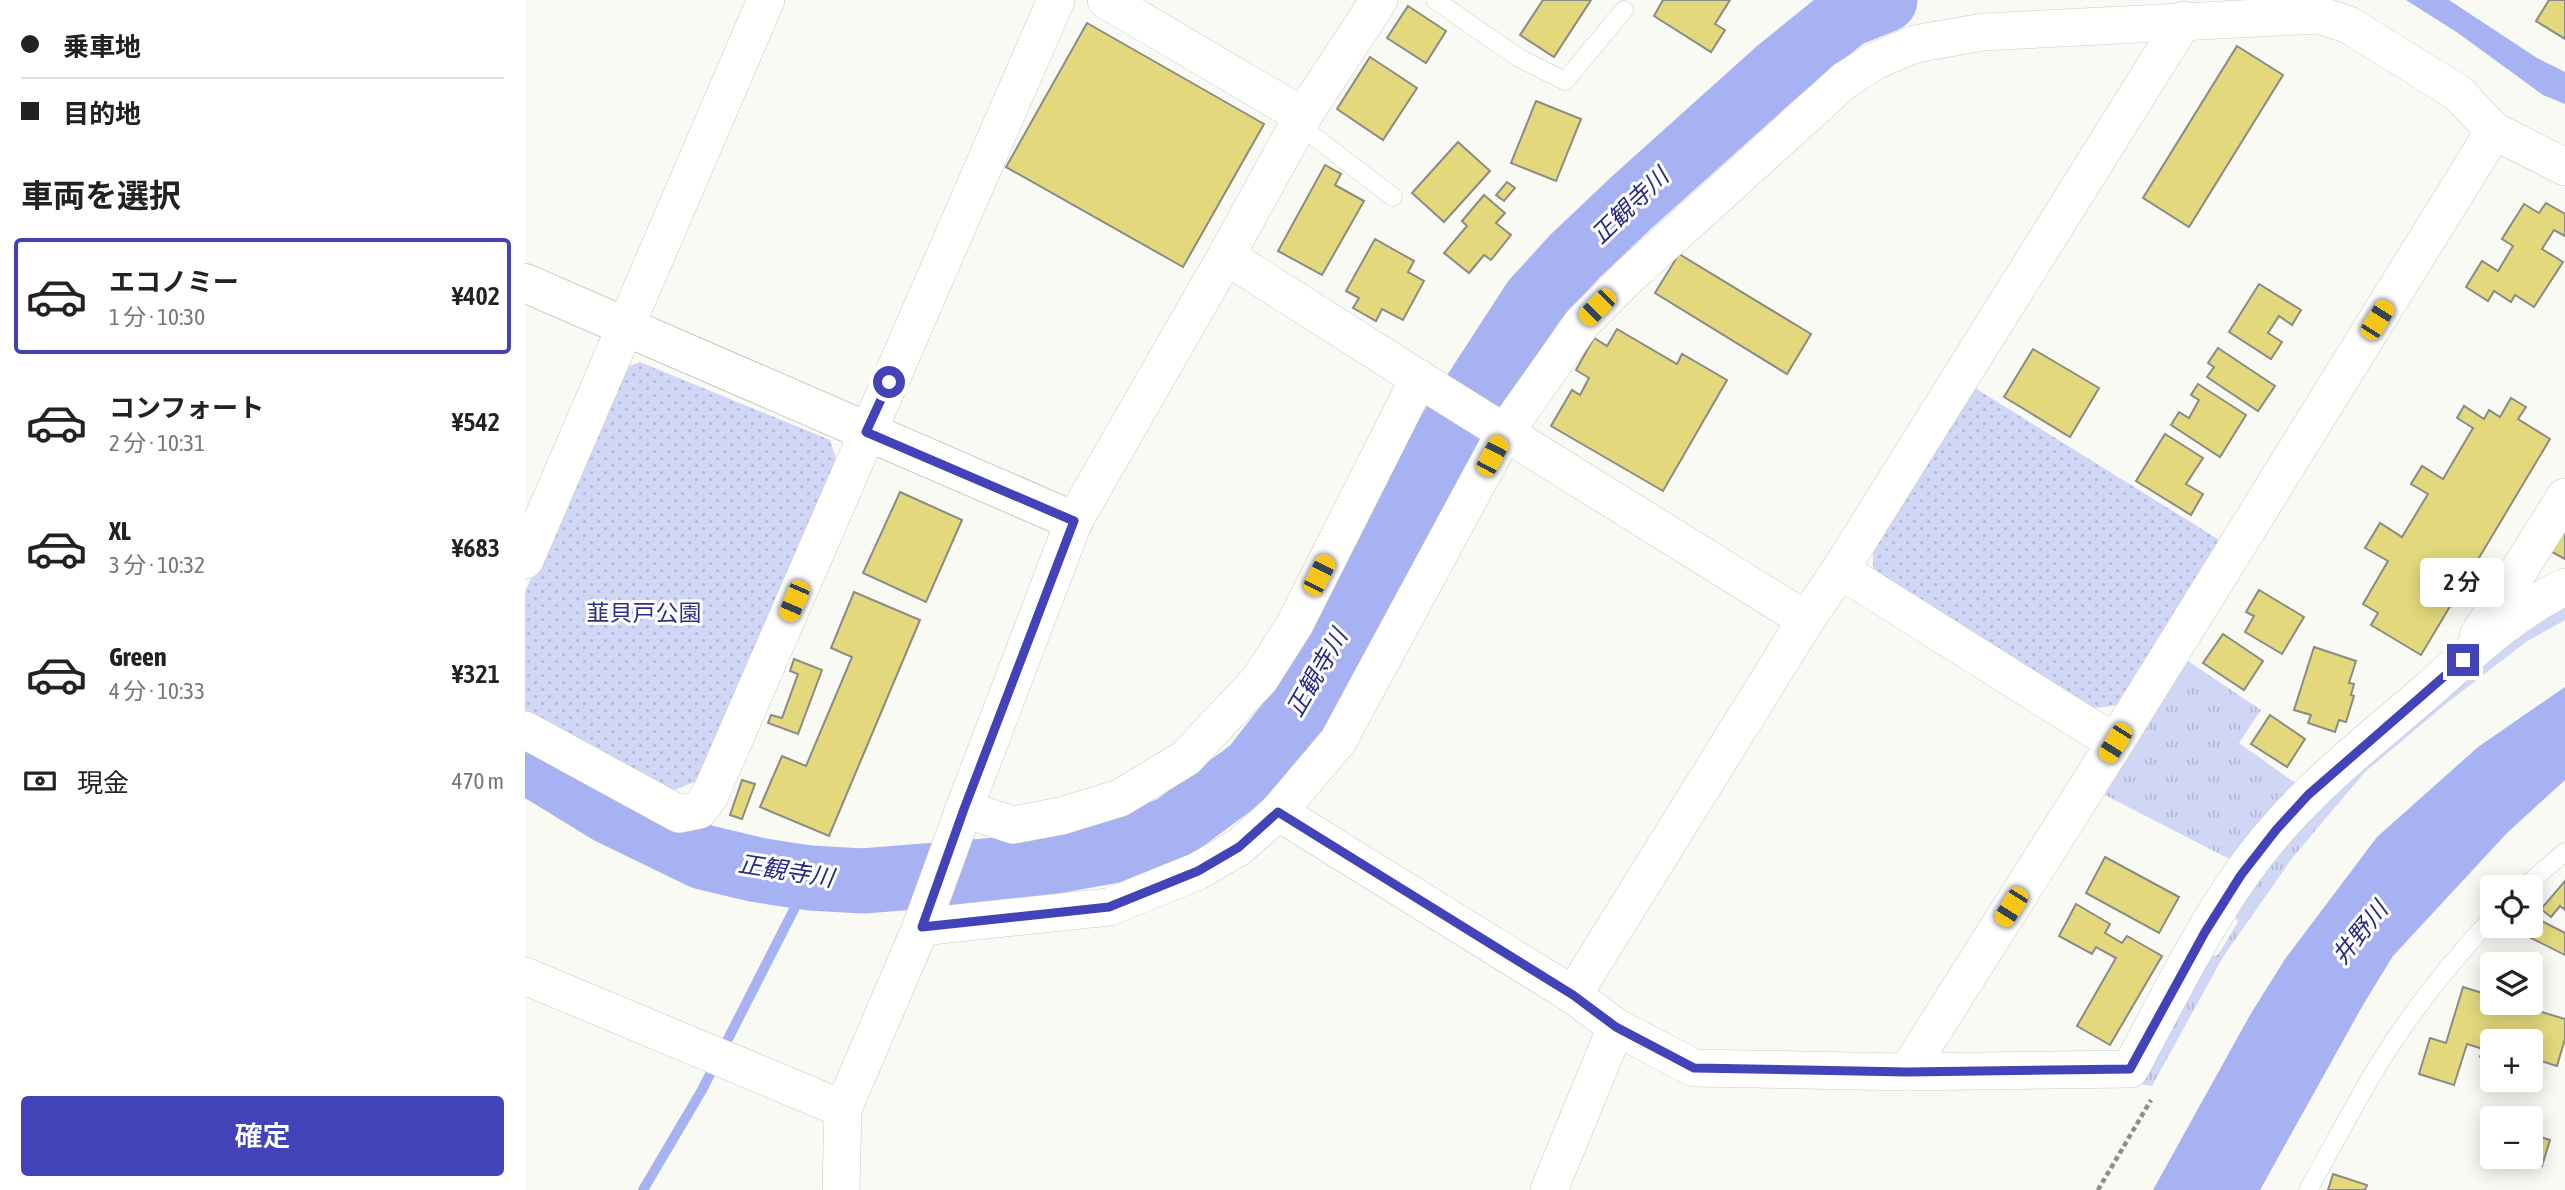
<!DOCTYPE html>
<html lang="ja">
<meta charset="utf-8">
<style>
:root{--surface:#fff;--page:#f2f2f2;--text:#222;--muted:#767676;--line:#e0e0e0;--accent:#4343b9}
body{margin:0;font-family:"Asap Condensed","Noto Sans JP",sans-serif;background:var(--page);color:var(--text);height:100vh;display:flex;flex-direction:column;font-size:26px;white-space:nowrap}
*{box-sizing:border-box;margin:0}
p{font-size:23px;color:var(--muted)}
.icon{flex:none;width:38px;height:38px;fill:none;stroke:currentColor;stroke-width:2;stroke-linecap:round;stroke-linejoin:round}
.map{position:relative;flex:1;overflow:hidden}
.panel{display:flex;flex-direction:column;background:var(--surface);width:525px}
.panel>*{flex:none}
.hud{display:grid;align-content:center;height:154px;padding:0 21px;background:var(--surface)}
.fabs{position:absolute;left:1955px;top:875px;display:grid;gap:14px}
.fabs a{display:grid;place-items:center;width:63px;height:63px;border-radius:7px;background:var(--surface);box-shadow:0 4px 18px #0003;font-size:35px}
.end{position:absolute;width:32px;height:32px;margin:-16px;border:9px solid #4343b9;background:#fff;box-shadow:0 0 0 4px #fff}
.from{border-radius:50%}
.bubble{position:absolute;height:49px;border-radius:7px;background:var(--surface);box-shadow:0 4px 18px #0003;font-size:23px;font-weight:600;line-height:49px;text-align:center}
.car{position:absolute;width:21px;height:42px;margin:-21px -10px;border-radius:9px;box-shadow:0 0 5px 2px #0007;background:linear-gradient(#f5c518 24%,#345 0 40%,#f5c518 0 76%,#345 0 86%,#f5c518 0)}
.hud b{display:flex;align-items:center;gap:24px;height:66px;font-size:26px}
.hud b+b{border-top:2px solid var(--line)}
.hud i{width:18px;height:18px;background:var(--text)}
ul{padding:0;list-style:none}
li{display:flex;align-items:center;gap:21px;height:116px;margin:0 14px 10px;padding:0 7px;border:4px solid transparent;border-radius:7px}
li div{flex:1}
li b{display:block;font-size:26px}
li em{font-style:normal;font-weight:600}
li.on{border-color:var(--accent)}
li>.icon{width:63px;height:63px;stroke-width:1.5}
h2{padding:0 21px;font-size:32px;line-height:84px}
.pay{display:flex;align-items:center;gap:18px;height:77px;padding:0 21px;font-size:26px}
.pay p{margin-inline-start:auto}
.primary-button{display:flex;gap:14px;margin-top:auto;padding:14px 21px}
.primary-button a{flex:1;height:80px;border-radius:7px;background:var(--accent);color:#fff;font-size:28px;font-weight:600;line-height:80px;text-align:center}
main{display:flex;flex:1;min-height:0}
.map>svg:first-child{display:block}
</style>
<main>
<section class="panel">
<div class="hud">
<b><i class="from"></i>乗車地</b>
<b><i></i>目的地</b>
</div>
<h2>車両を選択</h2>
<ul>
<li class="on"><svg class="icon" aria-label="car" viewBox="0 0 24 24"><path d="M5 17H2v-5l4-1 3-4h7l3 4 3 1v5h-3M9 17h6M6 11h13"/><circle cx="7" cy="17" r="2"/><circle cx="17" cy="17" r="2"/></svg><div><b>エコノミー</b><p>1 分 · 10:30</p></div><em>¥402</em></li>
<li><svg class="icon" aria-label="car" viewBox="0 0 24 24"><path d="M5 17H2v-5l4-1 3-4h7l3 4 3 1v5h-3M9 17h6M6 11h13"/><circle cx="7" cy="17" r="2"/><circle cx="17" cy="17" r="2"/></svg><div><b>コンフォート</b><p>2 分 · 10:31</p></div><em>¥542</em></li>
<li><svg class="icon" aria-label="car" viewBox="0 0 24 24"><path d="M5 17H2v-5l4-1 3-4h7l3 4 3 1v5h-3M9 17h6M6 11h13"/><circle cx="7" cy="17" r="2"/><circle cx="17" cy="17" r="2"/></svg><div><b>XL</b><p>3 分 · 10:32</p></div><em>¥683</em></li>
<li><svg class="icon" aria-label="car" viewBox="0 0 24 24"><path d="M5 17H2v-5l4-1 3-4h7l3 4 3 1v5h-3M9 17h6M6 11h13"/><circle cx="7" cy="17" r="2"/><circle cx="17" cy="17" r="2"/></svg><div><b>Green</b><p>4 分 · 10:33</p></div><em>¥321</em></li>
</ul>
<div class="pay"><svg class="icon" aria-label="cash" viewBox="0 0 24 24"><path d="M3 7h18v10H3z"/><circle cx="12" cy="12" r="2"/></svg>現金<p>470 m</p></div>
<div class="primary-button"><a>確定</a></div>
</section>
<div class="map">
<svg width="2040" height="1190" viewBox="0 0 2040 1190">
<defs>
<pattern id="grass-tufts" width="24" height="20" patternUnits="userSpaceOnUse" patternTransform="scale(1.75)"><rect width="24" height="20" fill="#d0d6f6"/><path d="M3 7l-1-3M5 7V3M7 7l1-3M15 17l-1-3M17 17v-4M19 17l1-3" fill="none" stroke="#b3b8d3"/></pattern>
<pattern id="park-dots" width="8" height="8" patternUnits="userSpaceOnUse" patternTransform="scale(1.75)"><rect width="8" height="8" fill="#d0d6f6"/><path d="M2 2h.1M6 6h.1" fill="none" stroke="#b3b8d3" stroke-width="1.8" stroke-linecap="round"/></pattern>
</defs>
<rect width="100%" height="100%" fill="#fafaf5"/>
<g fill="url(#grass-tufts)">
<polygon points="2040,599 2040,620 2001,642 1922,703 1840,772 1768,857 1698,957 1627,1086 1607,1083 1679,959 1693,955 1713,922 1705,906 1740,860 1912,695"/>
<polygon points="1663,661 1736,710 1714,743 1776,787 1714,864 1578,794"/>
</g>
<g fill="url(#park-dots)">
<polygon points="115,362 305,440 311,459 175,780 149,790 0,714 0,592 96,369"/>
<polygon points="1450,388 1696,541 1595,705 1569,708 1348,571 1348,547"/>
</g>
<g fill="#a7b2f2">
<polygon points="1881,0 1924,0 2012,58 2040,72 2040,104 2018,95 1933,33"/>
<polygon points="2040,687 2040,780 1982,833 1868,956 1838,1005 1735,1190 1628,1190 1725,1015 1760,959 1852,837 1953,747"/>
</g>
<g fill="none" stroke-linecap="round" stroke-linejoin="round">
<polyline stroke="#a7b2f2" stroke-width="10" points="118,1190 177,1090 285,878"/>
<polyline stroke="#a7b2f2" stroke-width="65" points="0,760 85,812 178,857 233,870 285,878 338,881 486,869 592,850 648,828 728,769 780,702 913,449 1009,301 1050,256 1106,203 1254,70 1322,15 1360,0"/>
</g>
<g fill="#e3d97c" stroke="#8b8b86" stroke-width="2">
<polygon points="1018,0 1066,0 1029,57 995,35"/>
<polygon points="1138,0 1205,0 1190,24 1200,30 1186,52 1129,16"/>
<polygon points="2024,0 2040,0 2040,39 2011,21"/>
<polygon points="883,6 921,31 901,63 862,38"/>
<polygon points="562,23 739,124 658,267 481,167"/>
<polygon points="1712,46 1758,75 1664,227 1618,198"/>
<polygon points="845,57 892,88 858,140 812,109"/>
<polygon points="1011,101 1056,119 1031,181 986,163"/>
<polygon points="933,142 965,171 919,222 887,193"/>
<polygon points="800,165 816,174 810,185 839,201 797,275 753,251"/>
<polygon points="982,182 990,188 979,201 971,195"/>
<polygon points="959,195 980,213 971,223 986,235 966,260 959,255 944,273 919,253 942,226 937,221"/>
<polygon points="2021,203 2040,214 2040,236 2029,230 2017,249 2038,262 2009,307 1990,295 1986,302 1969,291 1963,301 1941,287 1957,261 1973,271 1988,246 1977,239 1999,204 2014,213"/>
<polygon points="850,239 889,261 883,272 899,281 878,320 857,309 851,321 828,308 834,298 821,291"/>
<polygon points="1154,254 1286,334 1262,374 1130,293"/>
<polygon points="1734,284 1776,310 1767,325 1754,316 1743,333 1757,342 1746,359 1704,332"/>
<polygon points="1092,329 1152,364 1157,354 1202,380 1138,491 1026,426 1047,390 1055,395 1064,378 1051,370 1069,338 1082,346"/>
<polygon points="1693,348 1750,386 1733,411 1682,377 1689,367 1683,363"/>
<polygon points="1508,349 1574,388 1545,437 1479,397"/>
<polygon points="1673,384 1721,415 1695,457 1646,425 1654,412 1664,418 1674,400 1666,395"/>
<polygon points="1986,398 2001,407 1993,419 2025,439 1896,655 1846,625 1853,613 1838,604 1863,561 1840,548 1855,523 1877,537 1903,494 1886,484 1897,466 1918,479 1948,428 1932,418 1939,406 1959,419 1964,410 1975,417"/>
<polygon points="1640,434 1678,458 1661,484 1678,494 1666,515 1611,481"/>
<polygon points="375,492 437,520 401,602 338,573"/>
<polygon points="2040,529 2040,559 2027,552"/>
<polygon points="1734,590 1779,617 1757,654 1720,632 1729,616 1721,612"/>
<polygon points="329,592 395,620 304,836 235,807 257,756 281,766 327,657 306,648"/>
<polygon points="1698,634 1738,661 1719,690 1678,663"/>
<polygon points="1789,647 1831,661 1824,683 1829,684 1826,695 1829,696 1821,722 1814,720 1810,732 1783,723 1786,715 1769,710"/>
<polygon points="269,659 297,670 273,734 243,723 246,715 257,718 273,674 265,671"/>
<polygon points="1745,715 1780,739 1762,767 1726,744"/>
<polygon points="217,780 230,784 217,819 205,815"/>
<polygon points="1580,857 1654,897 1634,933 1561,893"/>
<polygon points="2040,881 2040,910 2035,906 2026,917 2016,909"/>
<polygon points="1551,904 1585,924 1580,933 1597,943 1602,936 1637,956 1585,1045 1552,1026 1591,958 1571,947 1567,954 1534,936"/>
<polygon points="2011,918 2040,933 2040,955 2002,936"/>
<polygon points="1938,987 1967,996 1967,1003 1987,1003 2040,1019 2040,1039 2032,1066 2006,1058 2006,1041 1967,1041 1967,1061 1955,1057 1958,1049 1942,1044 1929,1085 1894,1074 1905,1038 1921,1043"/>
<polygon points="2006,1134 2025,1140 2017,1166 1989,1158 2006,1157"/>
<polygon points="1808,1174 1842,1185 1840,1190 1803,1190"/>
</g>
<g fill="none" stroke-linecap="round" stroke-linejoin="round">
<g stroke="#c9c9c3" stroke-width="19">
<g id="service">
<polyline points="910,0 994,58 1040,81 1099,10"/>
<polyline points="774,125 868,197"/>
<polyline points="1999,887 2040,852"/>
<path d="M 1783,1190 C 1805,1151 1826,1111 1849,1072 C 1882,1017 1923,965 1967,918"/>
</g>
</g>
<g stroke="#c9c9c3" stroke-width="38">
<g id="minor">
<polyline points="581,0 778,116"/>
<polyline points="701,256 918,394 1281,620"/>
<polyline points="0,560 241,0"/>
<polyline points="1315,570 1590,743"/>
<polyline points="1953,636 2040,497"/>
<polyline points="0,730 154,814 174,810 185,795 531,0"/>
<polyline points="439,809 488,825 536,816 595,798 661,758 735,679 770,624 894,378"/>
<path d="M 753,812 L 1048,995 L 1091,1027 L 1169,1068 L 1382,1072 L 1605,1069 C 1650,987 1690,899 1752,829 C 1796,778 1850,736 1901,692 C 1944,654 1988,612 2040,587"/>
<polyline points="396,927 584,907 673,871 714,847 753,812 813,741 980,432 1057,323 1104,276 1320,80 1350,61 1390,44 1458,32 1794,15 1824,25 1933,93 1969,131 2040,167"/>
<polyline points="0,976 318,1109"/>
<polyline points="1048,995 1281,620 1315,570 1659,20"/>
<polyline points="1382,1072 1590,743 1969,131"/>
<polyline points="316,1190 318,1109 396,927 439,809 549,521 701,256 778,116 854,0"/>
<polyline points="1024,1190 1091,1027"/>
</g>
</g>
<g stroke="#c9c9c3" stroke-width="40">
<polyline id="tertiary" points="0,283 549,521"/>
</g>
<polyline stroke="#8d8d89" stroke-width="4.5" stroke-dasharray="5 3.5" stroke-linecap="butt" points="1573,1190 1626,1100"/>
<use href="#service" stroke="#fff" stroke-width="18"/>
<use href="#minor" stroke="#fff" stroke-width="37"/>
<use href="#tertiary" stroke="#fff" stroke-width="38"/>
</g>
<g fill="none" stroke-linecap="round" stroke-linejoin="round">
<polyline stroke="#4343b9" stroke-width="9" points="364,382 341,432 549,521 439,809 397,927 584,907 673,871 714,847 753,812 1048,995 1091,1027 1169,1068 1382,1072 1605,1069 1680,932 1716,875 1751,830 1783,795 1938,660"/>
</g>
<g text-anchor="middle" stroke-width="6" stroke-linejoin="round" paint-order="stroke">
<g font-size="23" fill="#2e2e88" stroke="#fff">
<text x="119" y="621">韮貝戸公園</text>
</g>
<g font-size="24" font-style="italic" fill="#2b2a83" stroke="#fff">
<text transform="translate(1105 206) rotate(-44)" y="8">正観寺川</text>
<text transform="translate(792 673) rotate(-60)" y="8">正観寺川</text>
<text transform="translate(261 871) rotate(9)" y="8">正観寺川</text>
<text transform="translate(1835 933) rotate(-51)" y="8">井野川</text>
</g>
</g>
</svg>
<div class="fabs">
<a><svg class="icon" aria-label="locate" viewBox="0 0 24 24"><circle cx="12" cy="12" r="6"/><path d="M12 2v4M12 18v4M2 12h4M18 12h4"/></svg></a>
<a><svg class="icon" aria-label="layers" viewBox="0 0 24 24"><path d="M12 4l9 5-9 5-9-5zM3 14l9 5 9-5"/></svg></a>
<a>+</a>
<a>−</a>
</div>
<i class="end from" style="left:364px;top:382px"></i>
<i class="end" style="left:1938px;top:660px"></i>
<div class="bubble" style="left:1895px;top:558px;width:84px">2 分</div>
<i class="car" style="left:1072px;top:307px;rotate:225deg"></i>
<i class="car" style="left:1852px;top:320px;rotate:32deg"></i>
<i class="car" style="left:967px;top:456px;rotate:28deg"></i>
<i class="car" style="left:794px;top:575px;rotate:27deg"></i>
<i class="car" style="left:269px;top:601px;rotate:203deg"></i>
<i class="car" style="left:1590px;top:743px;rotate:212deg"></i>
<i class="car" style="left:1486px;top:907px;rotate:212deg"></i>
</div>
</main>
